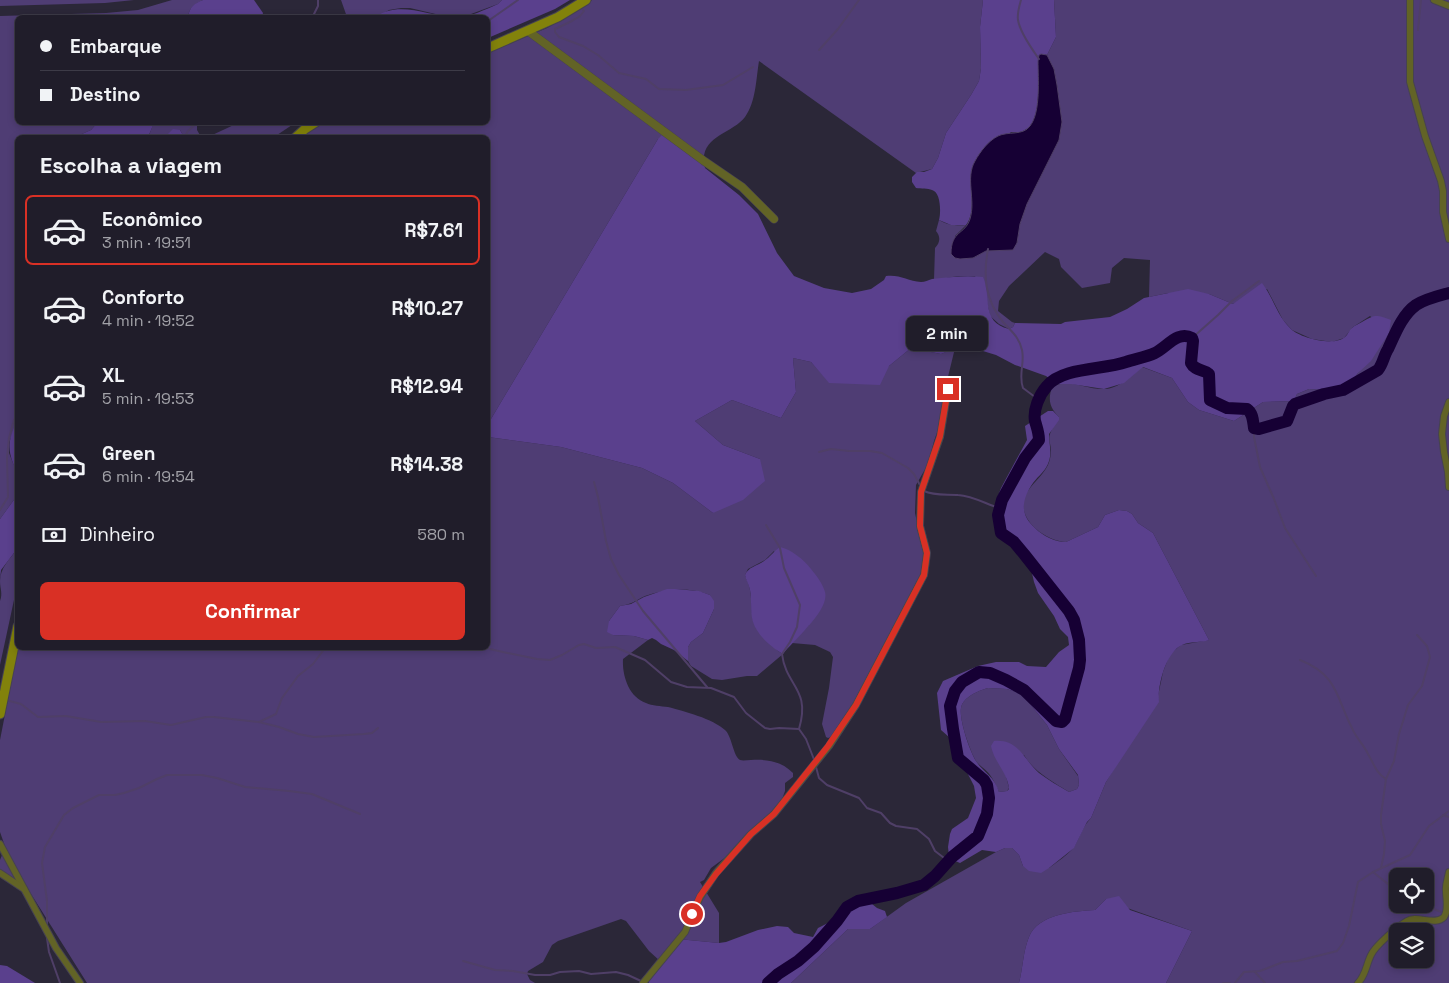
<!DOCTYPE html>
<html lang="pt">
<meta charset="utf-8">
<style>
:root{--surface:#201d2a;--page:#282632;--text:#f1f3f6;--muted:#a2a2a8;--line:#3d3b47;--accent:#d93025}
body{margin:0;font-family:"Space Grotesk",sans-serif;background:var(--page);color:var(--text);height:100vh;display:flex;flex-direction:column;font-size:19px;white-space:nowrap}
*{box-sizing:border-box;margin:0}
p{font-size:16px;color:var(--muted)}
.icon{flex:none;width:28px;height:28px;fill:none;stroke:currentColor;stroke-width:2;stroke-linecap:round;stroke-linejoin:round}
.map{position:relative;flex:1;overflow:hidden}
.drawer{position:absolute;left:15px;top:135px;width:475px;height:515px;display:flex;flex-direction:column;background:var(--surface);border-radius:8px;box-shadow:0 2px 8px #0003,0 0 0 1px var(--line)}
.drawer>*{flex:none}
.top-card{position:absolute;left:15px;top:15px;width:475px;height:110px;border-radius:8px;box-shadow:0 2px 8px #0003,0 0 0 1px var(--line);display:grid;align-content:center;height:110px;padding:0 25px;background:var(--surface)}
.buttons{position:absolute;left:1389px;top:868px;display:grid;gap:10px}
.buttons a{display:grid;place-items:center;width:45px;height:45px;border-radius:8px;background:var(--surface);box-shadow:0 2px 8px #0003,0 0 0 1px var(--line);font-size:25px}
.end{position:absolute;width:22px;height:22px;margin:-11px;border:6px solid #d93025;background:#fff;box-shadow:0 0 0 2px #fff}
.from{border-radius:50%}
.bubble{position:absolute;height:35px;border-radius:8px;background:var(--surface);box-shadow:0 2px 8px #0003,0 0 0 1px var(--line);font-size:16px;font-weight:700;line-height:35px;text-align:center}
.top-card b{display:flex;align-items:center;gap:18px;height:48px;font-size:19px}
.top-card b+b{border-top:1px solid var(--line)}
.top-card i{width:12px;height:12px;background:var(--text)}
ul{padding:0;list-style:none}
li{display:flex;align-items:center;gap:15px;height:70px;margin:0 10px 8px;padding:0 15px;border:2px solid transparent;border-radius:8px}
li div{flex:1}
li b{display:block;font-size:19px}
li em{font-style:normal;font-weight:700}
li.active{border-color:var(--accent)}
li>.icon{width:45px;height:45px;stroke-width:1.5}
h2{padding:0 25px;font-size:22px;line-height:60px}
.pay{display:flex;align-items:center;gap:12px;height:55px;padding:0 25px;font-size:19px}
.pay p{margin-inline-start:auto}
.cta{display:flex;gap:10px;margin-top:auto;padding:10px 25px}
.cta a{flex:1;height:58px;border-radius:8px;background:var(--accent);color:#fff;font-size:20px;font-weight:700;line-height:58px;text-align:center}
.map>svg:first-child{display:block}
</style>
<div class="map">
<svg width="1449" height="983" viewBox="0 0 1449 983">
<rect width="100%" height="100%" fill="#2b2738"/>
<g fill="#4f3d74" fill-rule="evenodd">
<polygon points="0,0 134,0 105,3 0,6"/>
<path d="M 172,0 L 203,0 C 194,4 189,8 188,17 L 18,18 L 18,122 L 97,123 L 91,130 L 75,137 L 18,138 L 18,422 L 9,442 L 9,453 L 17,473 L 18,489 L 16,497 L 0,519 L 0,16 L 106,13 L 138,10 Z"/>
<polygon points="341,0 502,0 498,4 463,17 444,16 410,8 401,8 389,10 376,18 347,17"/>
<path d="M 592,0 L 983,0 L 980,27 L 981,68 L 979,81 L 971,95 L 946,133 L 938,158 L 932,169 L 916,173 L 759,61 C 756,79 756,102 745,117 C 733,133 702,136 704,161 L 658,139 L 488,424 L 488,138 L 297,138 L 324,123 L 488,122 L 488,53 L 547,28 L 579,10 Z"/>
<path d="M 1054,0 L 1449,0 L 1449,983 L 1166,983 L 1192,931 L 1130,909 L 1106,899 L 1095,910 C 1075,911 1038,914 1029,937 C 1023,951 1023,968 1019,983 L 791,983 L 848,929 L 870,929 L 906,903 L 996,852 L 1005,848 L 1012,848 L 1019,855 L 1023,866 L 1049,868 C 1057,862 1068,855 1074,847 C 1080,837 1083,826 1091,818 L 1106,782 L 1158,696 L 1163,672 L 1170,654 L 1181,645 L 1209,640 L 1153,533 L 1138,523 L 1132,514 L 1127,511 L 1119,510 L 1105,515 L 1098,527 L 1066,542 C 1046,541 1016,520 1025,496 C 1031,484 1042,477 1048,465 C 1050,460 1051,455 1051,450 C 1051,445 1048,439 1050,434 C 1052,428 1056,422 1059,417 C 1049,407 1048,399 1052,387 C 1067,378 1086,389 1102,389 C 1118,390 1131,376 1142,367 L 1172,378 L 1188,402 L 1199,410 L 1234,421 L 1263,402 L 1294,401 L 1297,394 L 1309,389 L 1331,390 L 1351,382 L 1389,333 L 1370,316 L 1353,327 L 1344,338 L 1332,342 L 1312,339 L 1292,330 L 1283,320 L 1267,289 L 1233,304 L 1209,294 L 1168,293 L 1149,297 L 1150,260 L 1124,258 L 1112,268 L 1110,283 L 1082,288 L 1061,267 L 1059,259 L 1045,252 L 1009,286 L 999,301 L 998,311 L 1012,322 L 1015,323 L 1013,327 L 1009,329 L 999,324 L 990,316 L 986,298 L 975,276 L 959,276 L 934,280 L 935,248 C 940,243 941,237 936,231 L 939,220 C 947,225 957,226 966,225 L 955,236 L 955,258 L 973,258 L 986,251 L 997,251 L 1017,243 L 1020,224 L 1027,204 L 1059,140 L 1062,122 L 1057,85 L 1054,69 L 1047,55 L 1056,37 ZM 1398,876 L 1425,876 L 1425,904 L 1398,904 ZM 1398,931 L 1425,931 L 1425,959 L 1398,959 Z"/>
<polygon points="154,122 197,123 197,130 201,137 184,137 180,130 167,135 167,137 148,138"/>
<polygon points="238,123 238,122 295,123 274,137 208,137"/>
<path d="M 911,348 L 941,354 L 955,348 L 946,385 L 946,407 L 934,441 L 928,464 L 916,485 L 915,513 L 924,555 L 920,585 L 851,712 L 834,736 L 828,738 L 826,737 L 822,724 L 829,688 L 833,657 L 830,652 L 815,645 L 792,643 L 809,625 L 774,551 L 765,560 L 748,569 L 745,575 C 747,580 749,585 750,590 C 754,615 747,622 768,641 C 773,646 777,651 783,654 L 757,676 L 747,676 L 722,680 L 712,679 L 691,666 L 688,661 L 688,647 L 691,642 L 703,633 L 714,609 L 710,595 C 689,587 667,588 645,596 C 634,601 633,604 620,606 L 609,621 L 613,635 L 634,636 L 648,640 L 623,659 C 622,676 629,697 646,703 C 652,706 661,706 668,707 C 684,711 713,719 725,730 C 732,736 733,756 740,760 C 743,761 747,760 751,760 C 767,759 781,761 793,773 L 793,777 L 785,783 L 785,791 L 781,802 L 738,848 L 711,868 L 704,880 L 700,882 L 719,913 L 719,943 L 678,939 L 660,961 L 649,951 L 626,921 L 621,919 L 558,941 L 552,945 L 543,962 L 528,971 L 527,974 L 530,980 L 535,983 L 87,983 L 16,870 L 6,849 L 0,832 L 0,740 L 18,648 L 488,648 L 488,437 L 561,447 L 642,468 L 673,483 L 713,513 L 760,459 L 723,445 L 695,421 L 732,400 L 781,418 L 796,392 L 793,358 L 811,362 L 830,383 L 889,366 Z"/>
<path d="M 17,549 L 17,586 L 0,665 L 0,601 C 3,593 0,589 0,581 C 0,568 10,559 17,549 Z"/>
<path d="M 988,688 L 1007,689 L 1022,694 L 1047,725 L 1059,749 L 1078,776 L 1079,785 L 1077,789 L 1069,792 C 1052,781 1034,772 1024,755 L 1003,770 L 1006,776 L 1009,788 L 1007,791 L 999,792 C 996,786 994,780 990,775 C 986,769 979,766 976,761 C 970,751 959,720 961,708 C 963,697 978,691 988,688 Z"/>
<polygon points="2,855 17,881 0,869 0,860"/>
</g>
<g fill="#5a408d" fill-rule="evenodd">
<path d="M 203,0 L 254,0 L 263,13 L 262,17 L 188,17 C 189,8 194,3 203,0 Z"/>
<path d="M 502,0 L 570,0 L 555,9 L 488,38 L 488,18 L 376,17 C 398,0 428,16 454,17 C 469,18 484,10 498,4 Z"/>
<path d="M 983,0 L 1054,0 L 1056,37 L 1047,55 L 1041,54 C 1034,73 1046,122 1023,131 C 1019,133 1015,132 1011,132 L 972,169 C 970,185 976,213 966,225 L 951,225 L 939,220 C 941,213 941,192 932,190 C 928,188 921,189 916,188 L 912,182 L 912,177 L 917,172 L 924,172 L 932,169 L 938,158 L 946,133 L 971,95 L 979,81 L 981,68 L 980,27 Z"/>
<polygon points="97,123 97,122 154,123 148,137 75,137 91,130"/>
<polygon points="173,129 180,130 184,137 167,137 167,135"/>
<path d="M 665,132 L 704,161 L 705,168 L 739,195 L 758,214 L 777,253 L 794,276 L 824,288 L 852,293 L 871,289 L 884,280 L 886,276 C 899,274 908,281 921,282 C 925,282 928,280 932,279 C 949,277 966,275 983,277 C 992,297 980,322 1009,329 L 1013,327 L 1015,323 L 1061,324 L 1065,322 L 1110,317 L 1127,309 L 1144,298 L 1188,289 L 1209,294 L 1233,304 L 1262,283 C 1273,297 1277,316 1291,329 C 1300,338 1334,347 1345,337 C 1348,335 1349,330 1352,328 C 1355,325 1359,324 1362,322 C 1376,314 1376,315 1391,320 L 1389,333 L 1371,361 L 1358,373 L 1351,382 L 1331,390 L 1309,389 L 1297,394 L 1294,401 L 1263,402 L 1234,421 L 1199,410 L 1188,402 L 1172,378 L 1143,367 L 1124,383 L 1104,389 L 1071,384 L 1057,384 L 1046,376 L 1015,365 L 996,355 L 963,345 L 941,354 L 911,348 L 889,366 L 880,385 L 829,383 L 811,362 L 793,358 L 796,392 L 781,418 L 732,400 L 695,421 L 723,445 L 760,459 L 765,481 L 743,500 L 713,513 L 673,483 L 642,468 L 561,447 L 488,437 L 488,424 L 658,139 Z"/>
<path d="M 1048,411 L 1053,411 L 1059,417 L 1059,420 L 1049,434 C 1049,444 1052,452 1049,461 C 1046,471 1039,475 1033,483 C 1022,499 1019,514 1035,528 C 1043,536 1055,542 1066,542 L 1098,527 L 1105,515 L 1119,510 L 1127,511 L 1132,514 L 1138,523 L 1153,533 L 1209,640 C 1201,643 1190,641 1182,645 C 1166,652 1157,686 1159,702 L 1106,782 L 1091,818 L 1087,822 L 1074,848 L 1049,868 L 1041,873 L 1029,871 L 1023,866 L 1019,855 L 1012,848 L 1005,848 L 996,852 L 982,850 L 960,863 L 953,860 L 949,856 L 948,847 L 950,834 L 952,829 L 968,818 L 976,798 L 974,786 L 970,778 L 949,737 L 941,730 L 937,693 L 943,681 L 978,666 L 996,662 L 1019,662 L 1027,666 L 1046,667 L 1059,652 L 1069,645 L 1068,637 L 1060,629 L 1054,616 L 1038,593 L 1034,582 L 1029,560 L 1005,529 C 1001,517 1006,511 997,499 L 1001,488 L 1027,440 L 1025,426 ZM 988,688 L 1007,689 L 1022,694 L 1047,725 L 1059,749 L 1078,775 L 1079,785 L 1077,789 L 1069,792 C 1059,786 1048,780 1039,773 C 1023,759 1019,739 994,741 L 991,746 C 994,762 1008,773 1009,789 L 1007,791 L 999,792 C 995,777 983,772 976,761 C 970,752 959,720 961,708 C 963,697 978,691 988,688 Z"/>
<path d="M 17,422 L 17,473 C 8,452 6,443 17,422 Z"/>
<polygon points="17,489 17,549 1,570 0,578 0,519 16,497"/>
<path d="M 780,547 C 791,549 804,560 811,569 C 816,575 823,584 825,592 C 830,610 794,640 783,654 C 772,648 757,635 753,622 C 750,612 752,601 750,590 C 749,585 746,580 745,575 C 748,567 757,566 764,561 C 770,557 774,551 780,547 Z"/>
<polygon points="667,589 675,589 699,591 710,595 714,601 714,609 703,633 691,642 688,647 688,661 674,650 661,644 656,640 652,638 648,640 634,636 613,635 607,632 609,621 620,606 631,604 644,597"/>
<path d="M 1119,896 L 1130,910 L 1192,931 L 1166,983 L 1019,983 C 1023,968 1023,951 1029,937 C 1038,914 1075,911 1095,910 L 1106,899 Z"/>
<polygon points="860,899 867,900 877,908 885,911 887,917 870,929 848,929 791,983 649,983 647,974 678,939 719,943 726,942 758,930 777,926 788,927 794,933 813,937 818,928 842,916 851,901"/>
<polygon points="0,965 7,966 35,983 0,983"/>
</g>
<path fill="#160034" stroke="#4f3f67" d="M 1041,54 L 1047,55 L 1054,69 L 1057,85 L 1062,122 L 1059,140 L 1027,204 L 1020,224 L 1017,243 L 1013,250 L 986,251 L 973,258 L 960,259 L 955,258 L 951,254 C 951,230 965,235 970,219 C 976,200 965,178 975,161 C 980,152 988,141 998,136 C 1008,131 1023,136 1030,126 C 1041,112 1038,78 1038,61 L 1039,55 Z"/>
<g fill="none" stroke-linecap="round" stroke-linejoin="round">
<g stroke="#4f3f67" stroke-width="2">
<path d="M 1021,0 C 1019,7 1017,13 1018,20 C 1020,33 1032,49 1039,59"/>
<polyline points="580,6 584,11 580,16 572,21 555,29 555,32 559,37 583,46 598,55 619,73 646,79 659,89 686,90 723,85 753,67"/>
<polyline points="312,18 318,6 318,0"/>
<polyline points="338,18 348,18"/>
<polyline points="488,21 518,0"/>
<polyline points="1418,30 1421,0"/>
<polyline points="819,50 838,29 859,0"/>
<polyline points="184,138 188,131 198,122"/>
<path d="M 988,249 C 983,276 985,300 1003,322 C 1012,332 1019,337 1022,350 C 1025,363 1018,375 1023,388 L 1039,400"/>
<polyline points="1192,338 1218,315 1232,301 1259,281"/>
<polyline points="1254,428 1254,437 1260,467 1274,499 1285,528 1316,576"/>
<polyline points="819,452 831,449 849,451 870,451 882,453 908,468 914,474 921,487"/>
<polyline points="594,482 598,497 606,541 611,559 619,575 643,611 707,687"/>
<path d="M 924,491 C 934,496 947,494 958,495 C 973,496 986,504 999,508"/>
<polyline points="0,510 8,497 7,458 9,438 14,420 18,416"/>
<path d="M 766,525 L 780,548 L 784,568 L 800,605 L 797,627 L 790,642 L 782,654 C 786,687 811,688 799,729"/>
<polyline points="466,648 476,649 487,649"/>
<polyline points="485,648 503,652 537,659 550,660 562,655 579,645 584,644 596,648 615,647 645,660 671,682 687,687 711,688 734,697 746,713 765,728 770,729 779,728 799,729"/>
<path d="M 1300,660 C 1338,675 1336,697 1352,728 C 1356,738 1364,745 1368,754 C 1374,764 1376,773 1386,779"/>
<polyline points="6,700 21,704 38,717 66,716 101,722 145,721 171,725 206,717 214,717 259,722 279,727 298,734 314,737 364,734 372,733 378,728"/>
<polyline points="259,722 276,714 282,698 298,676 313,664 325,648"/>
<polyline points="799,729 806,739 815,762"/>
<polyline points="816,767 819,778 827,785 859,798 867,808 881,813 890,823 896,826 917,829 929,839 935,851 948,861"/>
<polyline points="1443,815 1449,817"/>
<polyline points="1381,868 1384,854 1385,841 1381,824 1381,815 1386,779 1394,761 1399,734 1408,705 1422,686 1430,657 1427,646 1417,635"/>
<polyline points="1373,872 1398,892"/>
<polyline points="1421,904 1449,915"/>
<polyline points="47,925 47,901 42,863 45,847 64,815 73,808 99,795 115,795 124,793 139,788 157,779 167,775 202,775 217,778 245,787 289,791 312,794 360,814"/>
<polyline points="47,938 49,952 60,983"/>
<polyline points="463,961 495,970 513,971 535,975 550,975 560,972 579,971 591,974 616,972 628,975 641,981"/>
<polyline points="1255,972 1265,983"/>
<polyline points="1223,983 1230,983"/>
<polyline points="1235,983 1244,972 1260,971 1283,962 1297,961 1337,951 1343,943 1349,926 1358,882 1373,872 1410,855 1429,826 1449,811"/>
</g>
<path stroke="#160034" stroke-width="12" d="M 768,983 L 778,974 L 798,961 L 814,947 L 837,921 L 847,907 L 858,901 L 897,893 L 924,885 L 935,876 L 952,857 L 978,836 L 987,814 L 989,798 L 987,785 L 984,780 L 958,758 L 953,729 L 950,706 L 955,691 L 962,682 L 979,672 L 990,673 L 1006,680 L 1024,690 L 1056,721 L 1062,722 L 1065,719 L 1079,668 L 1080,660 L 1079,640 L 1074,620 L 1069,611 L 1024,554 L 1014,542 L 1001,533 L 998,515 L 1002,500 L 1025,458 L 1039,440 C 1039,433 1037,428 1035,421 C 1033,410 1039,395 1047,386 C 1063,367 1103,370 1126,362 C 1135,359 1146,357 1155,353 C 1167,347 1178,330 1192,338 L 1193,341 L 1191,363 C 1195,371 1203,369 1209,374 L 1210,400 L 1227,408 L 1247,409 C 1253,413 1253,421 1254,428 L 1259,429 L 1287,421 L 1293,406 L 1295,404 L 1324,394 L 1343,390 L 1378,370 C 1383,364 1384,355 1388,349 C 1395,334 1402,315 1416,305 C 1425,299 1438,296 1449,293"/>
<g stroke="#464252" stroke-width="8">
<g id="minor">
<polyline points="1410,0 1410,82 1425,136 1441,181 1443,191 1443,212 1449,239"/>
<polyline points="1434,0 1449,6"/>
<polyline points="1449,402 1444,416 1442,434 1444,452 1448,472 1449,487"/>
<polyline points="0,844 56,948 80,983"/>
<polyline points="0,873 24,889"/>
<polyline points="643,983 685,932 700,897 716,873 751,834 774,814 829,746 856,705 924,575 927,553 920,526 921,492 940,437 948,389"/>
<path d="M 1358,983 C 1366,975 1366,965 1371,955 C 1375,946 1397,927 1407,921 C 1416,915 1436,926 1444,917 C 1449,910 1446,899 1446,891 C 1445,885 1448,878 1449,872"/>
</g>
</g>
<g stroke="#464252" stroke-width="9">
<polyline id="tertiary" points="528,31 704,161 742,187 774,219"/>
</g>
<g stroke="#464252" stroke-width="11">
<g id="secondary">
<polyline points="488,48 558,17 586,0"/>
<polyline points="295,138 305,129 316,122"/>
<polyline points="0,714 18,626"/>
</g>
</g>
<use href="#minor" stroke="#626326" stroke-width="6"/>
<use href="#tertiary" stroke="#626326" stroke-width="8"/>
<use href="#secondary" stroke="#82820b" stroke-width="9"/>
</g>
<g fill="none" stroke-linecap="round" stroke-linejoin="round">
<polyline stroke="#d93025" stroke-width="6" points="692,914 700,896 716,874 751,834 774,814 828,746 856,705 924,575 927,553 920,526 921,492 940,436 948,389"/>
</g>
</svg>
<div class="buttons">
<a><svg class="icon" aria-label="locate" viewBox="0 0 24 24"><circle cx="12" cy="12" r="6"/><path d="M12 2v4M12 18v4M2 12h4M18 12h4"/></svg></a>
<a><svg class="icon" aria-label="layers" viewBox="0 0 24 24"><path d="M12 4l9 5-9 5-9-5zM3 14l9 5 9-5"/></svg></a>
</div>
<i class="end from" style="left:692px;top:914px"></i>
<i class="end" style="left:948px;top:389px"></i>
<div class="bubble" style="left:906px;top:316px;width:82px">2 min</div>
<div class="top-card">
<b><i class="from"></i>Embarque</b>
<b><i></i>Destino</b>
</div>
<section class="drawer">
<h2>Escolha a viagem</h2>
<ul>
<li class="active"><svg class="icon" aria-label="car" viewBox="0 0 24 24"><path d="M5 17H2v-5l4-1 3-4h7l3 4 3 1v5h-3M9 17h6M6 11h13"/><circle cx="7" cy="17" r="2"/><circle cx="17" cy="17" r="2"/></svg><div><b>Econômico</b><p>3 min · 19:51</p></div><em>R$7.61</em></li>
<li><svg class="icon" aria-label="car" viewBox="0 0 24 24"><path d="M5 17H2v-5l4-1 3-4h7l3 4 3 1v5h-3M9 17h6M6 11h13"/><circle cx="7" cy="17" r="2"/><circle cx="17" cy="17" r="2"/></svg><div><b>Conforto</b><p>4 min · 19:52</p></div><em>R$10.27</em></li>
<li><svg class="icon" aria-label="car" viewBox="0 0 24 24"><path d="M5 17H2v-5l4-1 3-4h7l3 4 3 1v5h-3M9 17h6M6 11h13"/><circle cx="7" cy="17" r="2"/><circle cx="17" cy="17" r="2"/></svg><div><b>XL</b><p>5 min · 19:53</p></div><em>R$12.94</em></li>
<li><svg class="icon" aria-label="car" viewBox="0 0 24 24"><path d="M5 17H2v-5l4-1 3-4h7l3 4 3 1v5h-3M9 17h6M6 11h13"/><circle cx="7" cy="17" r="2"/><circle cx="17" cy="17" r="2"/></svg><div><b>Green</b><p>6 min · 19:54</p></div><em>R$14.38</em></li>
</ul>
<div class="pay"><svg class="icon" aria-label="cash" viewBox="0 0 24 24"><path d="M3 7h18v10H3z"/><circle cx="12" cy="12" r="2"/></svg>Dinheiro<p>580 m</p></div>
<div class="cta"><a>Confirmar</a></div>
</section>
</div>
